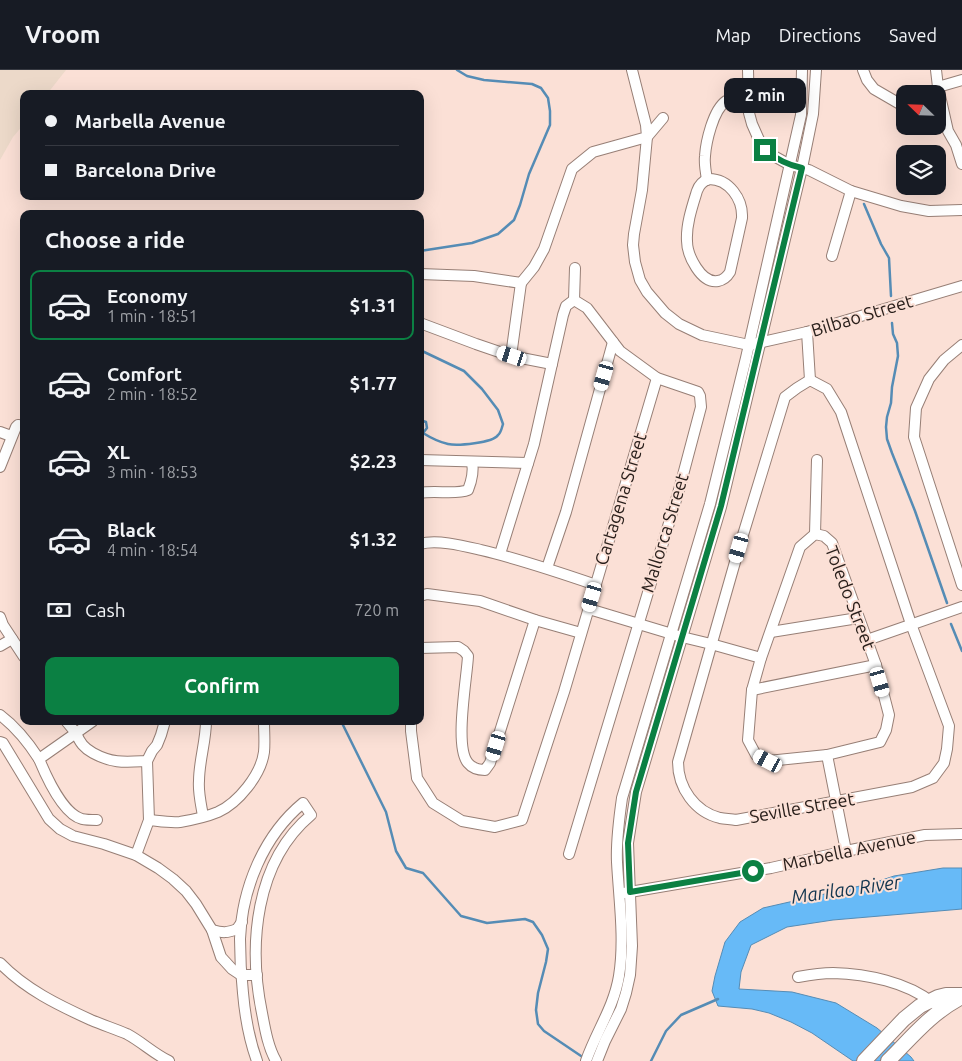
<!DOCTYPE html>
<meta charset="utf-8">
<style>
:root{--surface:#171b24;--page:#242831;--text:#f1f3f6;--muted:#9ea1a6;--line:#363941;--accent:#0b8043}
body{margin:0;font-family:Ubuntu,sans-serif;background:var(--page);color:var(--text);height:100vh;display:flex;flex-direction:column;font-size:19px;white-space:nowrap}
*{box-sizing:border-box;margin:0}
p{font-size:16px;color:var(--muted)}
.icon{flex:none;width:28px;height:28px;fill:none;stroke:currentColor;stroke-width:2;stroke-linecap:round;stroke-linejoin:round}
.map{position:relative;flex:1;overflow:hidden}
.sheet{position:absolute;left:20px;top:140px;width:404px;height:515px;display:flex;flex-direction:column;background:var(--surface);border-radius:10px;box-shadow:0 5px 20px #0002}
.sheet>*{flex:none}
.hud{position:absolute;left:20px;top:20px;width:404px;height:110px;border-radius:10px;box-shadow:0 5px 20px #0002;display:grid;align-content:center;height:110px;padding:0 25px;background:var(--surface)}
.needle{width:32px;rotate:293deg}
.controls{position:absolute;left:896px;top:15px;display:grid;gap:10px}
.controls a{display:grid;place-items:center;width:50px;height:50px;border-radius:10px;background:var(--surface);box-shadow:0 5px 20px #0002;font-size:25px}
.end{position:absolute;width:22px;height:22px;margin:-11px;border:6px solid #0b8043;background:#fff;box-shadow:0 0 0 2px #fff}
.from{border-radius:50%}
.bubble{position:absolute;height:35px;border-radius:10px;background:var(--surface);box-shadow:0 5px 20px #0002;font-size:16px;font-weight:700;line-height:35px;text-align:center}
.car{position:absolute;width:15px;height:30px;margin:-15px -8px;border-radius:6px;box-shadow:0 0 4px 1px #0007;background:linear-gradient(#fff 24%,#345 0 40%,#fff 0 76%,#345 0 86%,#fff 0)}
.hud b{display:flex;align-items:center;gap:18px;height:48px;font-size:19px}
.hud b+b{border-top:1px solid var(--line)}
.hud i{width:12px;height:12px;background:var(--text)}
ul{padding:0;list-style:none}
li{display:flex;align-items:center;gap:15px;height:70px;margin:0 10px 8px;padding:0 15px;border:2px solid transparent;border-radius:10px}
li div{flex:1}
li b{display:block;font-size:19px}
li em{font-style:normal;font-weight:700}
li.active{border-color:var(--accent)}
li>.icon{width:45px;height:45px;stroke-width:1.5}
h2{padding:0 25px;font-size:22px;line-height:60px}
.pay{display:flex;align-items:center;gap:12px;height:55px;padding:0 25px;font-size:19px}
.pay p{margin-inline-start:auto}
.button{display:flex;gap:10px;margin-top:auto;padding:10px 25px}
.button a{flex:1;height:58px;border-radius:10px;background:var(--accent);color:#fff;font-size:20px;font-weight:700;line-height:58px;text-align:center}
header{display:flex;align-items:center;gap:30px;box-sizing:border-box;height:70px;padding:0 25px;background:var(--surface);border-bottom:1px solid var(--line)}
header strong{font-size:24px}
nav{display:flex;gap:28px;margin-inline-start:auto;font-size:18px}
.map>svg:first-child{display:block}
</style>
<header>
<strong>Vroom</strong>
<nav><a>Map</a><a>Directions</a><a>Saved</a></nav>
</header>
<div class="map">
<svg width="962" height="991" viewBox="0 0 962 991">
<rect width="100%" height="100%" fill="#fbe0d6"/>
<polygon fill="#ecd9c9" points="0,0 66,0 47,24 24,24 24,54 13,67 0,90"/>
<polygon fill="#67baf7" stroke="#558cb5" points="943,798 962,798 962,839 833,850 787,857 751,875 741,902 739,919 792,922 836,933 877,958 911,987 914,991 853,991 812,963 791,952 769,943 752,939 718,936 712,921 715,906 725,872 740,852 763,838 873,813 894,806"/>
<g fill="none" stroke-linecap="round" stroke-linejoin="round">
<g stroke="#558cb5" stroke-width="2.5">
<polyline points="864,134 881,174 889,188 891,226"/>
<polyline points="420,181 472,173 498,164 514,150 520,135 529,104 550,55 550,41 548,28 541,18 532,14 484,10 467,6 457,0"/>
<polyline points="892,253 893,264 897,273 898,286 892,317 891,333 887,347 886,357 887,369 892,383 915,441 947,533"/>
<path d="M 420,280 L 464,301 L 482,319 L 498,340 L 503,354 C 502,357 501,363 498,365 C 493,373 457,376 448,374 C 439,372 431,368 423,363 L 427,358 L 426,352 L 420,350"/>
<polyline points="951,554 962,581"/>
<polyline points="341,651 386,742 396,781 406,798 423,803 461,846 487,853 525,849 533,852 542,865 548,879 546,892 538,923 536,940 538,954 544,961 584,988"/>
<polyline points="651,991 666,961 681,945 718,929"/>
</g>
<g stroke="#977f76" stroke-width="12">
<g id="minor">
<polyline points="748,0 749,43 752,54 760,72 765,80 772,85 790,95 809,100 851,121 901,136 929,141 962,140"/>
<polyline points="863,0 867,10 874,19 905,37"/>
<polyline points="936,0 938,17 948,61 956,75 962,94"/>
<polyline points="938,17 962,10"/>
<polyline points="663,48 647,67 642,120 634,164 633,175 635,192 640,210 647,222 665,243 679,254 702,265 749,275 807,262 962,216"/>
<path d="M 709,109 C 729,109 743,129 742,148 L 730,202 C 727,207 724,210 718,211 C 701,214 687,185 687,171 C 686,155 692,137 697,121 C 699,115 703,111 709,109 Z"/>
<path d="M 707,110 C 706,102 704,94 705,86 C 706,72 713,40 726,31 C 732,27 741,26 748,24"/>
<polyline points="832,186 851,121"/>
<polyline points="420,204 474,206 521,213 534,197 544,179 572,99 593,82 647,67 646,55 632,0"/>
<polyline points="420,253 476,274 511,286 552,294"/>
<polyline points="807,262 810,310"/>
<polyline points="962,275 944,290 929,309 916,338 914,367 962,515"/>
<polyline points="511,286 521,213"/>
<path d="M 810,310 L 827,319 L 841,342 L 911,554 L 949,656 L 947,679 L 944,693 L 933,708 L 912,717 L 736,750 C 731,749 725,749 720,748 C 695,742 678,718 678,692 L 739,478 L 785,327 L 797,318 Z"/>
<polyline points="0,362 11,366"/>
<polyline points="420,390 528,393"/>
<polyline points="0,397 16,357 18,355 24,356"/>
<path d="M 420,423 C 435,420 456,425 468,420 C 472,410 474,402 472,392"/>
<polygon points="815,464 824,466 832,473 876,595 889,645 886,660 880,672 827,685 768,691 756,685 748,670 752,620 761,588 800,477"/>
<polyline points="815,464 817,390"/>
<path d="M 420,474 C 437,469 464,476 481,480 C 520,489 558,502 596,515"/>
<polyline points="500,484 534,374 563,245 566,236 574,230"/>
<polyline points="547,498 566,442 613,272"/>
<polyline points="420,526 427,524 480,531 535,550 581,563"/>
<polyline points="589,539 682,567 711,574 761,588"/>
<polyline points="0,547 3,555 24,587"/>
<polyline points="771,562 858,548"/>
<polyline points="867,570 962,537"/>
<polyline points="0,576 12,569"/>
<path d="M 420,578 L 458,577 L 464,581 L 468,586 C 467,608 454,677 468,693 C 472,698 478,700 485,700 L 490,693 L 535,550"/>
<polyline points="752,620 876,595"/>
<path d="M 0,645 C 16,657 28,672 39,689"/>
<polyline points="66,651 76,663 93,651"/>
<polyline points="411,651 411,661 417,708 433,733 462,751 495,757 522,750 564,622 657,308"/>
<polyline points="0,672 3,673 49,749 60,759 73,766 104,774 136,785 158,798 173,809 186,821 196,834 212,860 221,887 232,899 241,905 257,905"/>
<polyline points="827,685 846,781"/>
<path d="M 203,746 C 201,734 198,722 199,711 C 199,691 206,671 206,651"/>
<path d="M 97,750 C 93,750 86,750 82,749 C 63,744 46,706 39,689 L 76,663 C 80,673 84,678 93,683 C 113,694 126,692 147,691"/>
<polyline points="149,750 147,691 152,681 157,675 161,665 165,651"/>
<polyline points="569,784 679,420 701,337 700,326 698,322 657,308 620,281 587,238 574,230 575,198"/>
<path d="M 136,785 L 149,750 C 159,751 170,753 180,752 C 192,750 206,747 218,742 C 238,733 261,705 264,682 C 265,672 264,662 264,651"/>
<polyline points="624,823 771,798 846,781 925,765 962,764"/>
<path d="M 212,860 C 223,863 227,863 237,859 L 242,852"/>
<path d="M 0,893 C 25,919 58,935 91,950 C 103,955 115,959 127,964 C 142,972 154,984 169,991"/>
<path d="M 798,907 C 809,905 822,903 833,903 C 867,904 907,912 933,933"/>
<path d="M 257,991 C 249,969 245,946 243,923 C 241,905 240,887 240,869 C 242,819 263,766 303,733 L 311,745 C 255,792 248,875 262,943 C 265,959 268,977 276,991"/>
<path d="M 586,991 C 596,962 614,937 619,906 C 625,869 619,830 617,792 C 616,771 619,749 622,728 L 710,434 L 746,288 L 801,45 L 802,0"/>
<polyline points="597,991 605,971 621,939 626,923 630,905 632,876 628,773 636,722 721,437 802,98 813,44 816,0"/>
</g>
</g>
<g stroke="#977f76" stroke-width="16">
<g id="major">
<polyline points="864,991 904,949 920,936 938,927 946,925 962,925"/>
<path d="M 888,991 C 912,967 931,943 962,927"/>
</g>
</g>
<use href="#minor" stroke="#fff" stroke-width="10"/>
<use href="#major" stroke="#fff" stroke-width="14"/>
</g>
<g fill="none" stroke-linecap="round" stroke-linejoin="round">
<path stroke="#0b8043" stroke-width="6" d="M 753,801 L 630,822 L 628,773 L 636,722 L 721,436 L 802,98 C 788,95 776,89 765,80"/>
</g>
<g text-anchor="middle" stroke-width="4" stroke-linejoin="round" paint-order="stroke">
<g font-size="18" fill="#2a201c" stroke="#fbe0d6">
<text transform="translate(862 246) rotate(-17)" y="6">Bilbao Street</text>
<text transform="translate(621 429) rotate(-73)" y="6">Cartagena Street</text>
<text transform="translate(665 463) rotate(-73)" y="6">Mallorca Street</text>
<text transform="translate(850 528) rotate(69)" y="6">Toledo Street</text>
<text transform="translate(802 738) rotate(-10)" y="6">Seville Street</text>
<text transform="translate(849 781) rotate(-12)" y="6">Marbella Avenue</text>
</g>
<g font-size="19" font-style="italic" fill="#13364f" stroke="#fbe0d6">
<text transform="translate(846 819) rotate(-8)" y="7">Marilao River</text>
</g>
</g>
</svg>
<div class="controls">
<a><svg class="needle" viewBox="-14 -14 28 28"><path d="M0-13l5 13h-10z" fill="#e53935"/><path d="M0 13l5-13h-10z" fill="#9ea1a6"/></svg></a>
<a><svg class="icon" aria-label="layers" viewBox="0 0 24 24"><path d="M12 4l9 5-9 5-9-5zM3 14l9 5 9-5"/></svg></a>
</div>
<i class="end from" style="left:753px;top:801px"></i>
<i class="end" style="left:765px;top:80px"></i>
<div class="bubble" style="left:724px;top:8px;width:82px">2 min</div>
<i class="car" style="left:512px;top:286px;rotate:288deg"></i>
<i class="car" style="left:604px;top:306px;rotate:196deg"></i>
<i class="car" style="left:739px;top:478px;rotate:196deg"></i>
<i class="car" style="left:592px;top:527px;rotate:197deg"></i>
<i class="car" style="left:880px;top:612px;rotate:164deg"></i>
<i class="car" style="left:496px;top:676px;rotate:197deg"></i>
<i class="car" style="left:768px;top:691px;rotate:298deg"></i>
<div class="hud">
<b><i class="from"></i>Marbella Avenue</b>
<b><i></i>Barcelona Drive</b>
</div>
<section class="sheet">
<h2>Choose a ride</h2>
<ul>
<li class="active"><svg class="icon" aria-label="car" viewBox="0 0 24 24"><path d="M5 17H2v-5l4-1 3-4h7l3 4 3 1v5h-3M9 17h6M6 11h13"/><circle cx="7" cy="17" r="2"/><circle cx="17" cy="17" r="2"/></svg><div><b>Economy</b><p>1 min · 18:51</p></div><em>$1.31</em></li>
<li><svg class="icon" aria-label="car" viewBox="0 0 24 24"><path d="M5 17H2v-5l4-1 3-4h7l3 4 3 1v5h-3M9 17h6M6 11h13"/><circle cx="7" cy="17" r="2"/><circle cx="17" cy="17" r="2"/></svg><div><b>Comfort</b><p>2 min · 18:52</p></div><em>$1.77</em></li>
<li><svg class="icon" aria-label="car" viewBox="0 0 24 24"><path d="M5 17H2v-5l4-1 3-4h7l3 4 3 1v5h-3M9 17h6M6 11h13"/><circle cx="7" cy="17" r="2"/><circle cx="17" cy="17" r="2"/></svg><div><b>XL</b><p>3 min · 18:53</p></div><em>$2.23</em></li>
<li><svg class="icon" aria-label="car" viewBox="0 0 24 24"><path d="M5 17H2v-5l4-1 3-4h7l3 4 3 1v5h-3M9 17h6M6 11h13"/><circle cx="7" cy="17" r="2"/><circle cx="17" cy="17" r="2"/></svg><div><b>Black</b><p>4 min · 18:54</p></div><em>$1.32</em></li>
</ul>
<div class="pay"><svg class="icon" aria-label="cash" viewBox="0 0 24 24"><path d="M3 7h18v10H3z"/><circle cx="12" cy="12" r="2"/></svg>Cash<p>720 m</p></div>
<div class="button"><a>Confirm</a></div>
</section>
</div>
